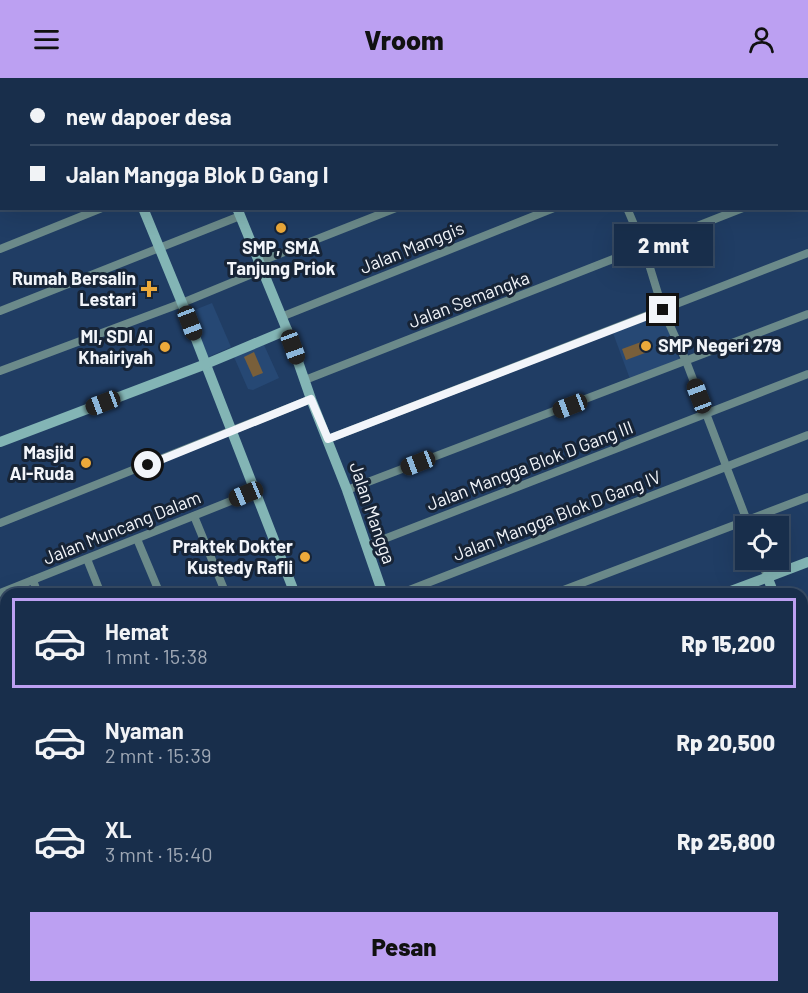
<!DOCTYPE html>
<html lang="id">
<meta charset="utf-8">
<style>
:root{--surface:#182e4b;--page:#253a55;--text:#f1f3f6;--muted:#9fa8b5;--line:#364a63;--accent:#bca0f2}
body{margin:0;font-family:Barlow,sans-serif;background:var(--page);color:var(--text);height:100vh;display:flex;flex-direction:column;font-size:22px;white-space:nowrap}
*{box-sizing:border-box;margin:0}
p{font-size:20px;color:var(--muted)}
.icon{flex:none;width:33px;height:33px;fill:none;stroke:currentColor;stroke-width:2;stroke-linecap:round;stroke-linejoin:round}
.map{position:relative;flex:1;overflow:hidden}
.side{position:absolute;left:0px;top:510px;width:808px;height:405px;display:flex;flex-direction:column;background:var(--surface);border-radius:18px 18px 0 0;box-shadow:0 6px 24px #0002,0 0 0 2px var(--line)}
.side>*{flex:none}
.hud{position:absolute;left:0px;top:0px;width:808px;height:132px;box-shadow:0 6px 24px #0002,0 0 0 2px var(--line);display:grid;align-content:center;height:132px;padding:0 30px;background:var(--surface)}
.fabs{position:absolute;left:735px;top:438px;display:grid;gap:12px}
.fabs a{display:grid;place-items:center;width:54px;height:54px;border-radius:0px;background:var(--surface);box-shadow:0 6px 24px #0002,0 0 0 2px var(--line);font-size:30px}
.end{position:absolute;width:27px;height:27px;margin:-14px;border:8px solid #f2f5fa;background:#111;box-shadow:0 0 0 3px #111}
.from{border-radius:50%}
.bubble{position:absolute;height:42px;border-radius:0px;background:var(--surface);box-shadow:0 6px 24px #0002,0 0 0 2px var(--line);font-size:20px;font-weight:800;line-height:42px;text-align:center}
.car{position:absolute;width:18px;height:36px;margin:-18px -9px;border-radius:8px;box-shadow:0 0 4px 2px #0007;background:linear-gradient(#222 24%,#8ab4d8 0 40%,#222 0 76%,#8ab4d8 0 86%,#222 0)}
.hud b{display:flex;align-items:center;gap:21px;height:57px;font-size:22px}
.hud b+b{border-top:2px solid var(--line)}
.hud i{width:15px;height:15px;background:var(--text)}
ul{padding:10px 0 0;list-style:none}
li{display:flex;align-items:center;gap:18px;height:90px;margin:0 12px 9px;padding:0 18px;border:3px solid transparent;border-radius:0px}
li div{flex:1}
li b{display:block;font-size:22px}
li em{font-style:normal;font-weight:800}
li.current{border-color:var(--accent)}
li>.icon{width:54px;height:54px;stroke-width:1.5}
.action{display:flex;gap:12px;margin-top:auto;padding:12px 30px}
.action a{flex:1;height:69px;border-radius:0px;background:var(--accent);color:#111;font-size:24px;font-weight:800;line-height:69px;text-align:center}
header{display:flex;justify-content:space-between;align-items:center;height:78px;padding:0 30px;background:var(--accent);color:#111;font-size:27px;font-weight:800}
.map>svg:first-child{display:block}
</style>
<header><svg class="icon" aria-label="menu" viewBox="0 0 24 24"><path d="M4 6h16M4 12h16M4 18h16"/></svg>Vroom<svg class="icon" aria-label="person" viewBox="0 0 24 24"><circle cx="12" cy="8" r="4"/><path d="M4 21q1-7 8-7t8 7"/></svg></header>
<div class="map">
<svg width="808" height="915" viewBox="0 0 808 915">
<rect width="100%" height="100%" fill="#203d64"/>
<g fill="#264874">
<polygon points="212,225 231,269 206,280 187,235"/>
<polygon points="663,236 679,281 630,301 613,255"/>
<polygon points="264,267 279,300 253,312 248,311 234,279"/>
</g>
<g fill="#795f3a">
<polygon points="641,264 645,275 626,282 622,271"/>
<polygon points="254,274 263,295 253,299 244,279"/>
</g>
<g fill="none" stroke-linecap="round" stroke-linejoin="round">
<g stroke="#6b8a8a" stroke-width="8">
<polyline points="254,2 258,0"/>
<polyline points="408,2 411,0"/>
<polyline points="567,2 571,0"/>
<polyline points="724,2 728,0"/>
<polyline points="807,31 808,30"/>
<polyline points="0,49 2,48"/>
<polyline points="807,105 808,104"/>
<polyline points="0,108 2,107"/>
<polyline points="627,130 644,170 663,232 686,283 749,448"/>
<polyline points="0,171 102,130"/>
<polyline points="259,184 396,130"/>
<polyline points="0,233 240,138"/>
<polyline points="281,239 554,130"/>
<polyline points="0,293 182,225 262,192"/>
<polyline points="305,302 743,130"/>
<polyline points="328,361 808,175"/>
<polyline points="347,412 808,236"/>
<polyline points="194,438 226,516"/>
<polyline points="0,445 311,321"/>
<polyline points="137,461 160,516"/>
<polyline points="366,468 808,296"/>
<polyline points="87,481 101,516"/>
<polyline points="761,482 767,498"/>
<polyline points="33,502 38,516"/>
<polyline points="0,515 256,413"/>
<polyline points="399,516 808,357"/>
<polyline points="553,516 808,419"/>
<polyline points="802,549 808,547"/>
<polyline points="0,601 6,616"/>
<polyline points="802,628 808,626"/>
<polyline points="0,639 6,637"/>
<polyline points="802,687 808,685"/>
<polyline points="0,711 6,709"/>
<polyline points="802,744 808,742"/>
<polyline points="0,783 6,781"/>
<polyline points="802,799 808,797"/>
<polyline points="802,853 808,851"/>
<polyline points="0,862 6,860"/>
<polyline points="802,906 808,904"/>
<polyline points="121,909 124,915"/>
<polyline points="158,909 161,915"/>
<polyline points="263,909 265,915"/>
<polyline points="325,909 328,915"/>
<polyline points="388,909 390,915"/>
<polyline points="494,909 496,915"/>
<polyline points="131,915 142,909"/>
<polyline points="642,915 658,909"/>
<polyline points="780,915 795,909"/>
</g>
<g stroke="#83b5b5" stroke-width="10">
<polyline points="90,0 91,2"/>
<polyline points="183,0 184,2"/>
<polyline points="143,130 182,225 295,516"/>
<polyline points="237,130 287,252 311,321 347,412 383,516"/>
<polyline points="0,364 206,286 287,252"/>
<polyline points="767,498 774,516"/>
<polyline points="723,516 808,484"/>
<polyline points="802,589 808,603"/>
<polyline points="449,909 452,915"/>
<polyline points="543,909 546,915"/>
<polyline points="20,915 36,909"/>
</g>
</g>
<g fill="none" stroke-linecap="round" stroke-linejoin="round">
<polyline stroke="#f2f5fa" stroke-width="8" points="148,387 311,321 328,361 663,232"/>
</g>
<g fill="#eca93a" stroke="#172436" stroke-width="2">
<circle cx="281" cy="150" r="6"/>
<path d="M146 202h6v6h6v6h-6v6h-6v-6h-6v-6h6z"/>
<circle cx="646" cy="268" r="6"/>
<circle cx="165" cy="269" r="6"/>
<circle cx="86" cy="385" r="6"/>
<circle cx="305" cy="479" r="6"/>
</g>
<g text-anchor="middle" stroke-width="6" stroke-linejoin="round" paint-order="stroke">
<g font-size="18" font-weight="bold" fill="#f2f5fa" stroke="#172436" text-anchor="end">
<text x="281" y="176" text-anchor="middle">SMP, SMA<tspan x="281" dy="21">Tanjung Priok</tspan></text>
<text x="136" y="207">Rumah Bersalin<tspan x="136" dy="21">Lestari</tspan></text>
<text x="153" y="265">MI, SDI Al<tspan x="153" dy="21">Khairiyah</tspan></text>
<text x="658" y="274" text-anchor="start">SMP Negeri 279</text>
<text x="74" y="381">Masjid<tspan x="74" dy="21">Al-Ruda</tspan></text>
<text x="293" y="475">Praktek Dokter<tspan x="293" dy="21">Kustedy Rafli</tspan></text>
</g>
<g font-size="18" fill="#f2f5fa" stroke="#172436">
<text transform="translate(412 170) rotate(-22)" y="6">Jalan Manggis</text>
<text transform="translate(469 222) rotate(-21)" y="6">Jalan Semangka</text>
<text transform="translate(530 388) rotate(-21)" y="6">Jalan Mangga Blok D Gang III</text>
<text transform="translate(372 435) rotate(71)" y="6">Jalan Mangga</text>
<text transform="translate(557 438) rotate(-21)" y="6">Jalan Mangga Blok D Gang IV</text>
<text transform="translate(122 450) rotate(-22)" y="6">Jalan Muncang Dalam</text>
</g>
</g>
</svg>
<div class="fabs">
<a><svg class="icon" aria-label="locate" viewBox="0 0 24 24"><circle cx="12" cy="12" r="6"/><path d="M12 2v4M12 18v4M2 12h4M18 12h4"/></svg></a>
</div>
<i class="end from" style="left:148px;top:387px"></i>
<i class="end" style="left:663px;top:232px"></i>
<div class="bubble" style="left:614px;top:146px;width:99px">2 mnt</div>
<i class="car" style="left:190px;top:245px;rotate:159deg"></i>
<i class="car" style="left:293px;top:269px;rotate:160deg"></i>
<i class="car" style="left:699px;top:318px;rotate:339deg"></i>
<i class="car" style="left:103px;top:325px;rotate:249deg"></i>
<i class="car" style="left:570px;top:328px;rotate:249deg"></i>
<i class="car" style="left:418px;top:385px;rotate:249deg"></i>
<i class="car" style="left:246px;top:416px;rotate:247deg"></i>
<div class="hud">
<b><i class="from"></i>new dapoer desa</b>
<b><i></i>Jalan Mangga Blok D Gang I</b>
</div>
<section class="side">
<ul>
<li class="current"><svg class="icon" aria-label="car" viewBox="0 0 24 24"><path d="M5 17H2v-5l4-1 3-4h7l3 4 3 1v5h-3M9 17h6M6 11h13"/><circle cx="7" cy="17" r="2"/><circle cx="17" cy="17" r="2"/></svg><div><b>Hemat</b><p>1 mnt · 15:38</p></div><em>Rp 15,200</em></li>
<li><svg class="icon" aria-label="car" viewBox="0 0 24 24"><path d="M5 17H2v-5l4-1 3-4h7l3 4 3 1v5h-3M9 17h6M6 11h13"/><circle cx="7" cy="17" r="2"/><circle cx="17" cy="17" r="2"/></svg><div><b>Nyaman</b><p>2 mnt · 15:39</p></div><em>Rp 20,500</em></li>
<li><svg class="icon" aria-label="car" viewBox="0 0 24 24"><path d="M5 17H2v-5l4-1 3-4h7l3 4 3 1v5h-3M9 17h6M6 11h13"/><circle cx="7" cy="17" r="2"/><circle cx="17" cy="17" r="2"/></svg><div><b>XL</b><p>3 mnt · 15:40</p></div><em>Rp 25,800</em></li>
</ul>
<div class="action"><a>Pesan</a></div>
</section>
</div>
